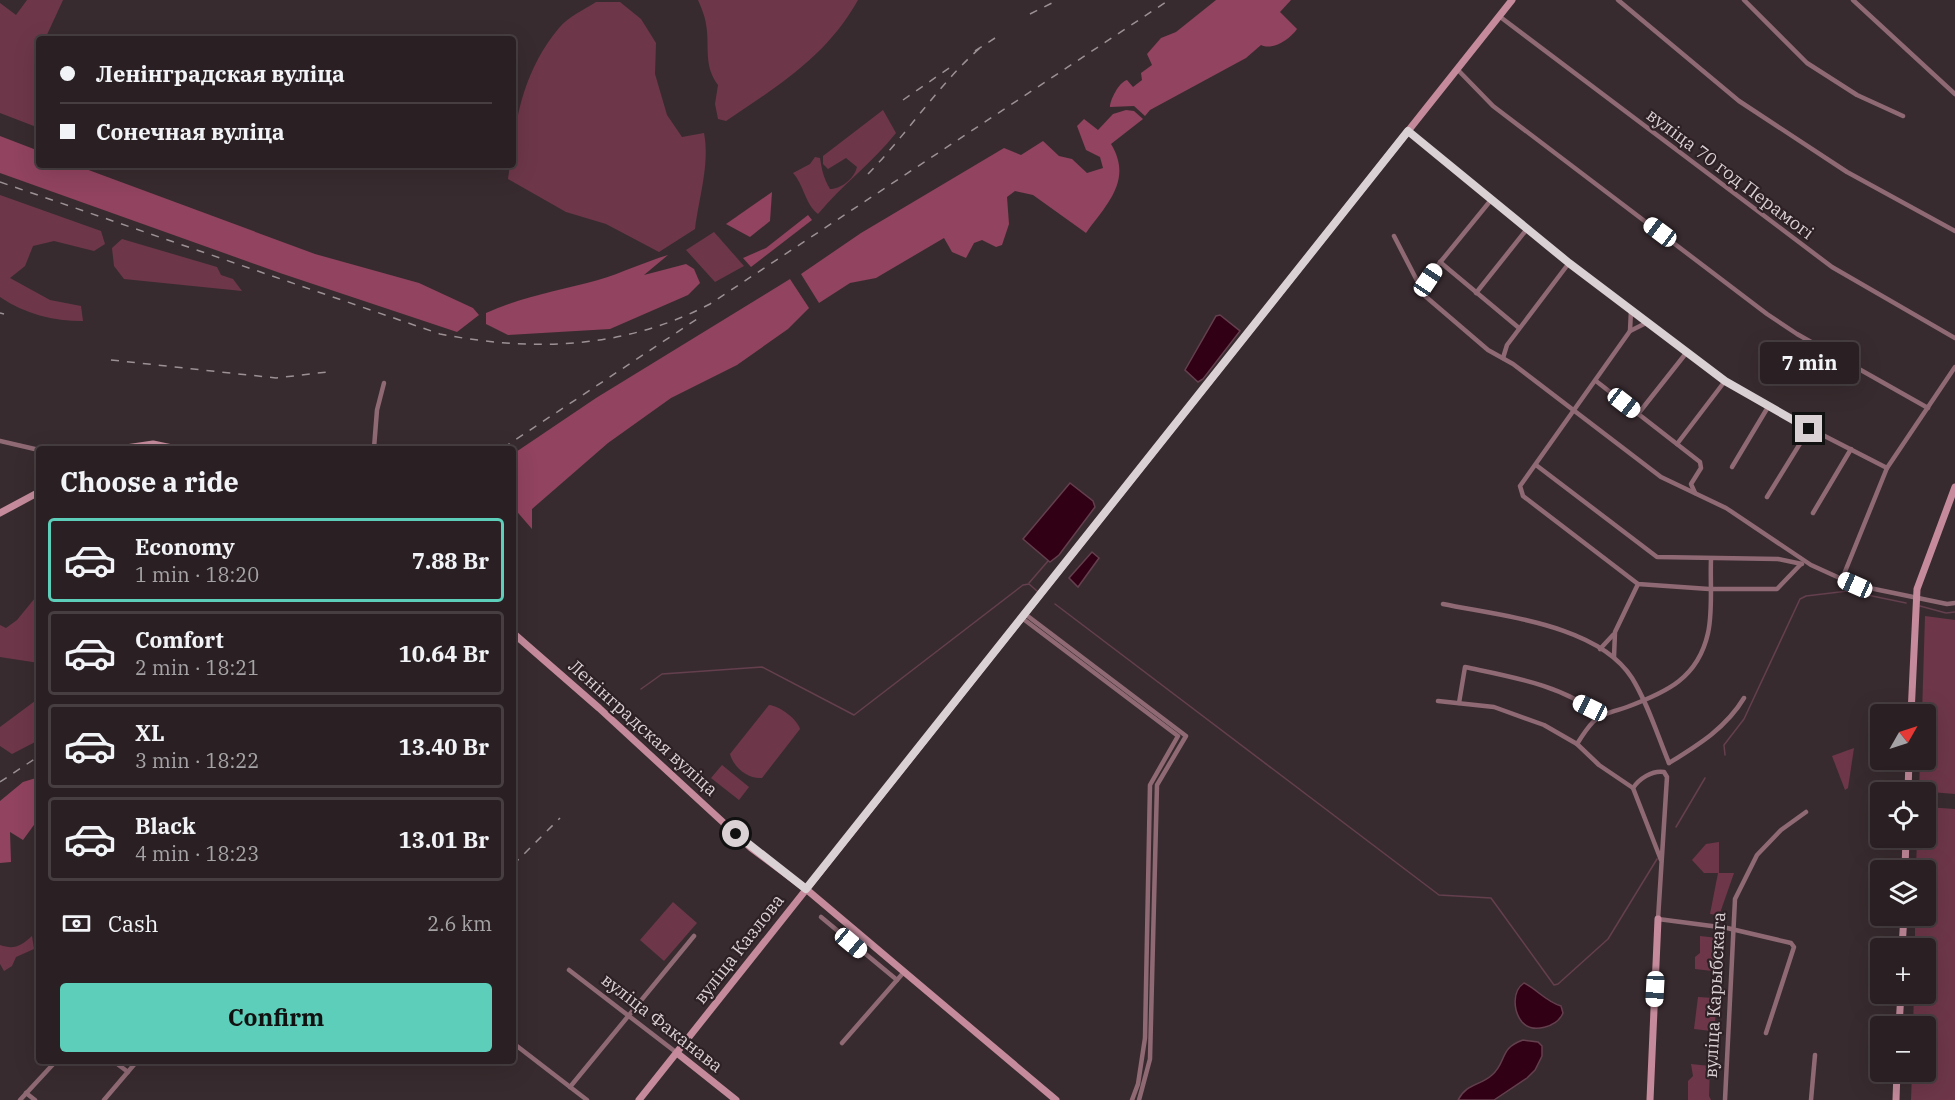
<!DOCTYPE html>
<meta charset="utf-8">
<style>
:root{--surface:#2a2023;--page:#362d30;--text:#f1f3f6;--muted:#a5a3a6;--line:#463e41;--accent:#5dceb9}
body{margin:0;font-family:"IBM Plex Serif",serif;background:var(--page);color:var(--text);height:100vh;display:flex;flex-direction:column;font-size:22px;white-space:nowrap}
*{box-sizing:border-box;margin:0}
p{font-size:20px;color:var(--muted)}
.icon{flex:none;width:33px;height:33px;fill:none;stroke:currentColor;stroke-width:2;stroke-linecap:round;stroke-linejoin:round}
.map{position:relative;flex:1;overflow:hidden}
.details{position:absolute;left:36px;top:446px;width:480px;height:618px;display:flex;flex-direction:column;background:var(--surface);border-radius:6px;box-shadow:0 6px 24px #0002,0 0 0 2px var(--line)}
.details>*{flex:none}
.hud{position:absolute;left:36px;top:36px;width:480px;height:132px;border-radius:6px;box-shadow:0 6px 24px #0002,0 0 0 2px var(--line);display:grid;align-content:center;height:132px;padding:0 24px;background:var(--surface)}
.needle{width:39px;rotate:51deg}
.buttons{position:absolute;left:1870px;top:704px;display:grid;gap:12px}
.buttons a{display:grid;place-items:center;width:66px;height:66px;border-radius:6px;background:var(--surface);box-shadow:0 6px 24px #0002,0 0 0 2px var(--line);font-size:30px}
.end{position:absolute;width:27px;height:27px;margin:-14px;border:8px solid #dad1d4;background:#111;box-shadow:0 0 0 3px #111}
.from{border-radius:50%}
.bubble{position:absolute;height:42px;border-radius:6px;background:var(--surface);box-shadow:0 6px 24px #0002,0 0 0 2px var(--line);font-size:20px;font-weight:700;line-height:42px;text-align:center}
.car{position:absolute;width:18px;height:36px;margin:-18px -9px;border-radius:8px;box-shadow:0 0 4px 2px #0007;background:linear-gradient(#fff 24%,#345 0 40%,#fff 0 76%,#345 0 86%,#fff 0)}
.hud b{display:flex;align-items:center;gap:21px;height:57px;font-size:22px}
.hud b+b{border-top:2px solid var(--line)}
.hud i{width:15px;height:15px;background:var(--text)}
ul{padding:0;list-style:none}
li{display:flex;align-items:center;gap:18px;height:84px;margin:0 12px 9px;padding:0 12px;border:3px solid var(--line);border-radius:6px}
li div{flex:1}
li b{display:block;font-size:22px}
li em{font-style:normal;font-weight:700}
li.active{border-color:var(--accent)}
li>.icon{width:54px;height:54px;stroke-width:1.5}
h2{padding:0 24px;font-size:27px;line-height:72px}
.pay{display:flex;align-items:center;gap:15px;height:66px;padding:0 24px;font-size:22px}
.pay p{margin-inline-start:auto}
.button{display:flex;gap:12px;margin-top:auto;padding:12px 24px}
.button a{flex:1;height:69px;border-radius:6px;background:var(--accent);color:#111;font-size:24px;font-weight:700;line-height:69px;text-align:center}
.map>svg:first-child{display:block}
</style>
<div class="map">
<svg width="1955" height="1100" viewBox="0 0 1955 1100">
<rect width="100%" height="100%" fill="#382b2f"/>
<g fill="#6d3749">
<polygon points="27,0 63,0 45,39 39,39 39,128 0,113 0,3 16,15"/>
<path d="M 698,0 L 858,0 C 827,56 778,86 726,121 L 718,119 L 715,104 L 718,85 C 703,65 710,46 706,24 C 705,16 701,7 698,0 Z"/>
<path d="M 596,2 L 620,2 L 641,19 L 656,43 L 655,74 L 667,115 L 682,137 L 704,133 C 710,164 699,197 695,229 L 659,252 L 606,224 L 566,212 L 508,179 L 510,165 L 513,165 C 513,116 527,66 559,28 C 568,17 585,9 596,2 Z"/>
<path d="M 883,110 L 896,133 C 872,163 842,185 818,214 C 805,204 804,185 793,173 L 810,164 L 815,157 L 820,158 C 822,170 823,177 830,189 C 841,189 854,179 857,167 L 846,158 L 828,169 L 823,164 L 823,156 Z"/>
<path d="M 0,195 L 101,231 L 105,244 L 94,251 L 54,241 L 33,246 L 25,266 L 10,278 L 50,300 L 81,306 L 83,321 C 53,321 25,314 0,297 Z"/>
<polygon points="714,232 744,266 715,282 686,250"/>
<polygon points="122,239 217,267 221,275 233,279 242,291 124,279 114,266 112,248"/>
<polygon points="35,598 39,600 39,663 0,657 0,625 6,628 17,620"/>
<polygon points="1925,616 1955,620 1955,794 1919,791 1920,759 1926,759 1926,714 1922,714"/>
<polygon points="39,698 39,740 12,754 0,746 0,727"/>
<path d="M 769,705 C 780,706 797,719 800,729 L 762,778 C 748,779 734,768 730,754 Z"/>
<polygon points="1854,748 1848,788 1845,790 1832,756"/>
<polygon points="722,765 749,787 739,800 711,778"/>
<polygon points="1926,807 1955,809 1955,1100 1911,1100 1912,1071 1926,1071 1926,1026 1913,1026 1914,993 1926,993 1926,948 1915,948 1915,915 1926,915 1926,870 1916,870 1917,837 1926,837"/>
<polygon points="1719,842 1719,873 1734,873 1720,913 1717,915 1710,914 1718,873 1704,873 1692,860 1706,844"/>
<polygon points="673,902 697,923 664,961 640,940"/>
<path d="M 32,936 L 34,949 L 16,957 L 12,966 L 4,971 L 0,964 L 0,945 C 14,950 21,946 32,936 Z"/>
<polygon points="1700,936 1718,938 1722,943 1721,972 1695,969 1695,957 1700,953"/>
<polygon points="1698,997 1714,998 1712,1011 1716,1012 1715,1021 1712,1022 1711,1031 1694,1029"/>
<polygon points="1691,1064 1710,1066 1709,1096 1711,1100 1688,1100 1688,1081 1693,1076"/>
</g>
<g fill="#91435f">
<path d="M 1216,0 L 1291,0 L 1280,12 L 1297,29 C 1290,39 1273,51 1261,45 L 1246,58 L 1150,110 L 1145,116 L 1134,106 L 1110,107 C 1110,100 1119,82 1127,80 L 1133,87 L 1142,80 L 1141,73 L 1152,65 L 1147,54 L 1161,38 L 1176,32 Z"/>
<path d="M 1126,110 L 1134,111 L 1143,119 L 1111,144 C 1133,180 1107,204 1086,233 L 1033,195 L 1015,191 L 1007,197 L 1009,224 L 1002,245 L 996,247 L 982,240 L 974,243 L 966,258 L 952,252 L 944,238 L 876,278 L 850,283 L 819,303 L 801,274 L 861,233 L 1004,148 L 1021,155 L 1043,141 L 1059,156 L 1072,159 L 1087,173 L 1103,168 L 1100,157 L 1086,150 L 1077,126 L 1084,119 L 1098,130 L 1113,114 Z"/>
<polygon points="0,136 39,151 39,165 75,165 315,254 419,283 473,308 479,315 457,332 280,273 0,173"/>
<polygon points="772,192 770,221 750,237 726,224"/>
<polygon points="808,215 812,220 751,267 743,258 766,248"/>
<path d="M 668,255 L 644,275 L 686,264 L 694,269 L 700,283 L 688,295 L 610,329 L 508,335 L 486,324 L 486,313 C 521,297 561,290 598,280 C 622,273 644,262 668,255 Z"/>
<polygon points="790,279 809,308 788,329 737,365 671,398 608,443 532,509 532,529 513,507 513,454 596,398"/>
<polygon points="39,777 39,818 23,840 10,832 11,862 0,863 0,801 23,782"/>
</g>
<g fill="#310015" stroke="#643f4e" stroke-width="1.5">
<polygon points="1220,315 1240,331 1203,379 1198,382 1185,370 1216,316"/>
<polygon points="1070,483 1093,501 1095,507 1059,555 1050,562 1023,539"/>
<polygon points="1092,552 1099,558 1078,587 1069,578"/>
<path d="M 1524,983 C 1538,990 1545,1001 1561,1006 L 1563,1013 C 1557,1027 1533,1034 1522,1022 C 1513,1011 1512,991 1524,983 Z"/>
<path d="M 1523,1040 L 1538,1042 L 1542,1046 L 1542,1056 L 1535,1070 L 1527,1078 L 1494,1100 L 1458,1100 C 1467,1083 1480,1086 1492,1075 C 1507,1062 1499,1048 1523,1040 Z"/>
</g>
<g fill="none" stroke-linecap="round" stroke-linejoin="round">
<g stroke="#643f4e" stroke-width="1.5">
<polyline points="1029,583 1048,561"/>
<polyline points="1055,604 1439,895 1491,898 1554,985 1558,984 1608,939 1657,859"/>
<polyline points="1920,606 1946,613 1955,612"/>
<polyline points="641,689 662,674 762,667 854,715 1023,585 1029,584 1037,591"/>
<polyline points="1725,755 1724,745 1744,719 1800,599 1806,596 1848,591 1906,603"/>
<polyline points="1676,827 1705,778"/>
</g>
<g stroke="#8f6a75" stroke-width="4.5">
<polyline points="1618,0 1739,101 1847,172 1955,231"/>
<polyline points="1744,0 1807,63 1857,95 1903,116"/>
<polyline points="1853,0 1955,94"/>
<polyline points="1499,16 1832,267 1955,338"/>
<polyline points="1457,69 1493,106 1767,314 1797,334 1928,408"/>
<polyline points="1408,131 1569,263 1725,381 1768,407 1887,468"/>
<polyline points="1394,236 1425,296 1488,350 1513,364 1661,477 1726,508 1811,565 1855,585 1947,604 1955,603"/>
<polyline points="1440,262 1519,328"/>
<polyline points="1420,287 1491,200"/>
<polyline points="1476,293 1527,229"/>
<polyline points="1648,322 1630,331 1520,486 1523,496 1638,584 1709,589 1777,589 1801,564"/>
<polyline points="1630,331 1631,310"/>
<polyline points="1503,358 1507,345 1569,263"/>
<polyline points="1596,381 1700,462 1701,468 1691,484 1695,493"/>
<polyline points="1638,414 1687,352"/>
<polyline points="0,441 39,450"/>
<polyline points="1677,444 1725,381"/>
<polyline points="374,448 377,410 384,383"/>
<polyline points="1536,465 1657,557 1778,559 1802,564"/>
<polyline points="1732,467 1768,407"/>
<polyline points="1767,497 1809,429"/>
<polyline points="1813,513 1851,449"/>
<polyline points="1842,579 1887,468 1955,367"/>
<path d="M 1443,604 C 1500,616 1598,624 1632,678 C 1648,704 1657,734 1669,763"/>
<polyline points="1025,614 1186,736 1157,785 1150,1059 1139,1100"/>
<polyline points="1022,618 1178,736 1150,785 1145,1038 1138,1084 1132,1100"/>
<polyline points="1600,649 1613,635"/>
<polyline points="1614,657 1615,632 1638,584"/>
<polyline points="1438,701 1494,707 1544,725 1577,744 1599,765 1633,788"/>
<path d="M 1459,703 L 1465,667 C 1512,677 1563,685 1601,716"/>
<path d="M 1577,744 C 1582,736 1587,728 1593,722 C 1602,713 1616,711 1627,707 C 1667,692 1698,678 1708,633 C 1713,611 1710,582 1711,559"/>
<path d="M 1669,763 C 1698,745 1726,728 1744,698"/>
<path d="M 1661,860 L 1633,788 C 1639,779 1652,770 1664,772 L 1667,777 L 1658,919 L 1727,928 L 1791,943 L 1794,947 L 1766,1033"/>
<polyline points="821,917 897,980"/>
<polyline points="569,970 677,1053"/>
<polyline points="513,1043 587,1100"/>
<polyline points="842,1043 904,972"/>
<polyline points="112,1060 128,1072"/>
<polyline points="570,1087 694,936"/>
<polyline points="26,1093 35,1100"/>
<polyline points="20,1100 57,1060"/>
<polyline points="104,1100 138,1060"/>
<polyline points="1725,1100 1735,899 1757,855 1781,830 1806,812"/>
<polyline points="1811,1100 1815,1055"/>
</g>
<g stroke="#c58b9c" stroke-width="7">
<polyline points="126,448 153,444 172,448"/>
<polyline points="0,513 39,492"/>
<polyline points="513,633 599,708 751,848 806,889 1056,1100"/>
<polyline points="1911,714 1917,589 1955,487"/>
<polyline points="1908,792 1909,759"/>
<polyline points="1905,870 1906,837"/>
<polyline points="1902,948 1904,915"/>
<polyline points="1899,1026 1901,993"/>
<polyline points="677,1053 736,1100"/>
<polyline points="639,1100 1512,0"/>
<polyline points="1650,1100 1658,919"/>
<polyline points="1896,1100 1897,1071"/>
</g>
<g stroke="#9b9194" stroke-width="1.5" stroke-dasharray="8 8" stroke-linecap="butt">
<polyline points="1030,14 1058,0"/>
<polyline points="975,51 995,38"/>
<polyline points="903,100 955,64"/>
<path d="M 868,174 C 908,133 938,85 981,47"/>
<path d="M 0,182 L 440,334 C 534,352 624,349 710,304 L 1169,0"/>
<polyline points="0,313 4,314"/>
<polyline points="111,360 276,378 327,372"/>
<polyline points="503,448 700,317"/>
<polyline points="0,782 39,756"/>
<polyline points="513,865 560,818"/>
</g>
</g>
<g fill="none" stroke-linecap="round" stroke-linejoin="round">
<polyline stroke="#dad1d4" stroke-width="8" points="736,834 806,889 1408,131 1569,263 1725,381 1809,429"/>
</g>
<g text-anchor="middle" stroke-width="4.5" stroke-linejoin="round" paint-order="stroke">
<g font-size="18" fill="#dad1d4" stroke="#2e2125">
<text transform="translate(1730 174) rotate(37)" y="6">вуліца 70 год Перамогі</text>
<text transform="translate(643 728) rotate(42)" y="6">Ленінградская вуліца</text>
<text transform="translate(739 949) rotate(-52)" y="6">вуліца Казлова</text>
<text transform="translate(1715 995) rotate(-87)" y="6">вуліца Карыбскага</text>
<text transform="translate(662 1023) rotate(38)" y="6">вуліца Факанава</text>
</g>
</g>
</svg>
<div class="buttons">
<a><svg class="needle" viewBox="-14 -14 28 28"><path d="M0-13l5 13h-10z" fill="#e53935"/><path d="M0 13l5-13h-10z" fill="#a5a3a6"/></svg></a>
<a><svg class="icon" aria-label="locate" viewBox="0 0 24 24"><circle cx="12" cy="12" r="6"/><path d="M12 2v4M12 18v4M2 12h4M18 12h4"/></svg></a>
<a><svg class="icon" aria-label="layers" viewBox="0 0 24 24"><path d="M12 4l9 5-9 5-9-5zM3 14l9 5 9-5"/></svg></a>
<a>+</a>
<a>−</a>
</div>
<i class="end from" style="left:736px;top:834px"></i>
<i class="end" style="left:1809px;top:429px"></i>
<div class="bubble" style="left:1760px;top:342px;width:99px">7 min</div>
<i class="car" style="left:1660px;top:232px;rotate:307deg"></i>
<i class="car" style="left:1428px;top:280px;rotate:34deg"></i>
<i class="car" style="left:1624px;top:403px;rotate:128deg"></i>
<i class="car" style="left:1855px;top:585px;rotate:294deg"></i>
<i class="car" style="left:1590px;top:708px;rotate:296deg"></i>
<i class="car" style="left:851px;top:943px;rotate:130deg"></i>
<i class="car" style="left:1655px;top:989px;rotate:183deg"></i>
<div class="hud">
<b><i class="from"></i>Ленінградская вуліца</b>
<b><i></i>Сонечная вуліца</b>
</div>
<section class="details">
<h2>Choose a ride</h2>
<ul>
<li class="active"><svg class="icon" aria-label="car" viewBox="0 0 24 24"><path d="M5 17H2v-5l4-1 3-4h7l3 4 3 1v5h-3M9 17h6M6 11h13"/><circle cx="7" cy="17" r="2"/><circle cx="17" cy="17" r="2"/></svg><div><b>Economy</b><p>1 min · 18:20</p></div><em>7.88 Br</em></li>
<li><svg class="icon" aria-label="car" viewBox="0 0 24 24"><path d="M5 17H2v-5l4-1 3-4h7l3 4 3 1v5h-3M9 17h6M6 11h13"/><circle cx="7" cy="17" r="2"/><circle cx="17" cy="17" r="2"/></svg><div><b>Comfort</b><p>2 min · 18:21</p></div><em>10.64 Br</em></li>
<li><svg class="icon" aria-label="car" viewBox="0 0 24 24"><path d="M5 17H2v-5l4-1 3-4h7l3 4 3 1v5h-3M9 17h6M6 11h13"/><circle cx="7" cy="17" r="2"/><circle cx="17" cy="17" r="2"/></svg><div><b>XL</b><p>3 min · 18:22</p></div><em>13.40 Br</em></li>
<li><svg class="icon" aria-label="car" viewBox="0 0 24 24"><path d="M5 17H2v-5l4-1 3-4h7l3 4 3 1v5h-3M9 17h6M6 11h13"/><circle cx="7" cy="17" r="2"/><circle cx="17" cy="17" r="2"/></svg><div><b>Black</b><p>4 min · 18:23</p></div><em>13.01 Br</em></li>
</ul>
<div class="pay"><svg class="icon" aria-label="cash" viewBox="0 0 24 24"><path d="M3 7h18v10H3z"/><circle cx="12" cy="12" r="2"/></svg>Cash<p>2.6 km</p></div>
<div class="button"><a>Confirm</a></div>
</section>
</div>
